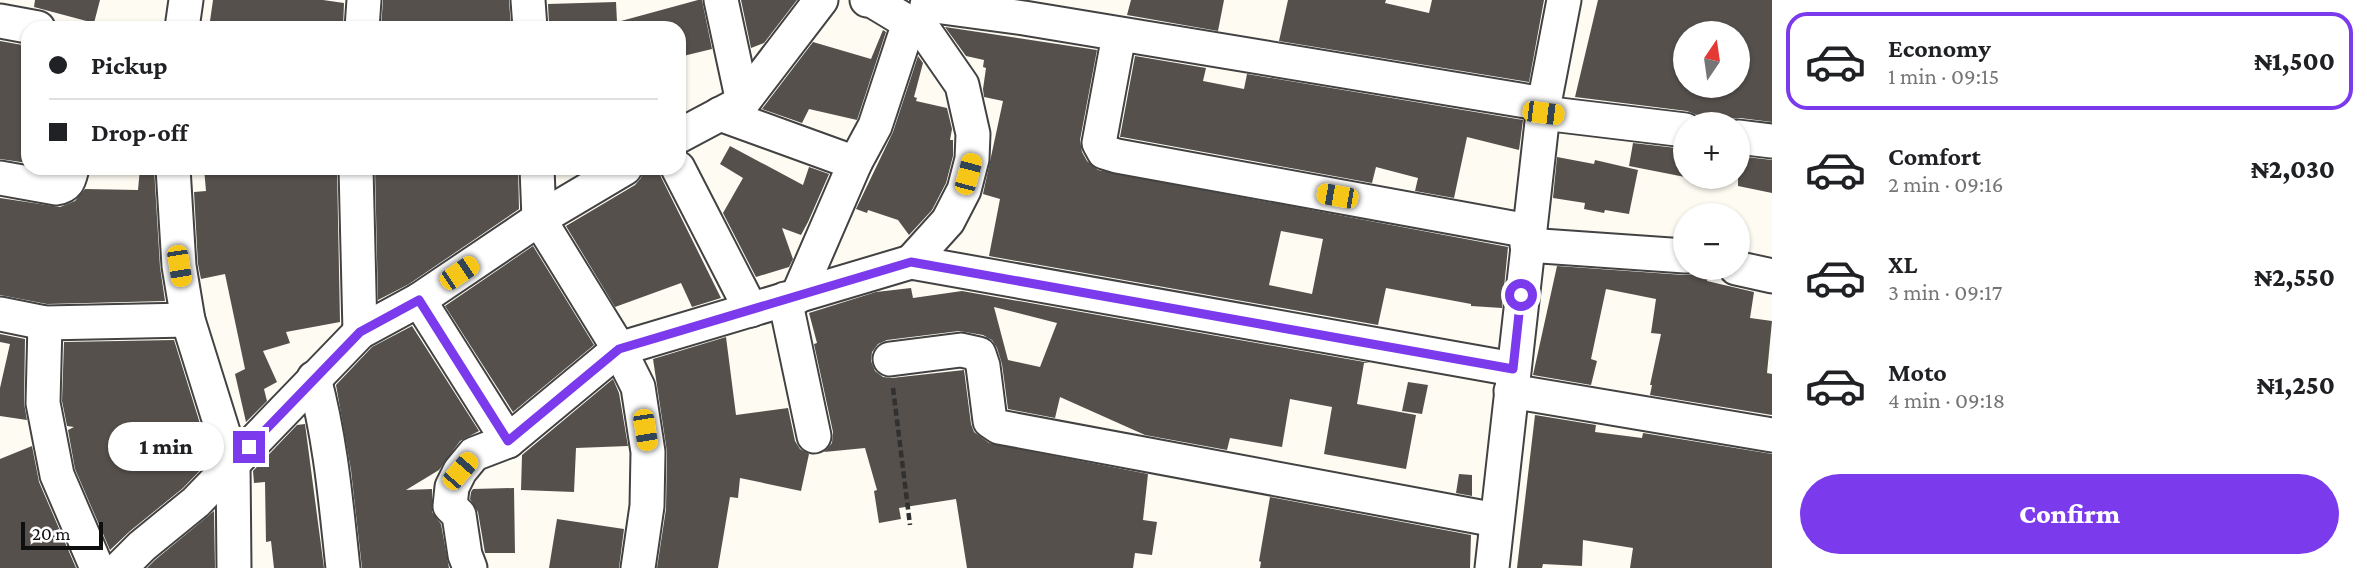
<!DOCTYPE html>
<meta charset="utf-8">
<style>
:root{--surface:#fff;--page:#f2f2f2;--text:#202124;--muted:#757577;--line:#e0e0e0;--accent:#7c3aed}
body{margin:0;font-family:"Crimson Pro",serif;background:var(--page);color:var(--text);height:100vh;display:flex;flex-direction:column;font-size:26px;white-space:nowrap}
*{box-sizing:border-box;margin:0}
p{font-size:23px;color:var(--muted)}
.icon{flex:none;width:38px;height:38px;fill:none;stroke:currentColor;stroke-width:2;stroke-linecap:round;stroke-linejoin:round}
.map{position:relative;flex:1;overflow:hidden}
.side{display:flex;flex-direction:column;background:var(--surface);width:595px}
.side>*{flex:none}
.hud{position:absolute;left:21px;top:21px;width:665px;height:154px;border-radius:21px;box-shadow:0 2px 5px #0004;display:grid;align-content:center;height:154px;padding:0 28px;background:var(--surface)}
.needle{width:46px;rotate:13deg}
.buttons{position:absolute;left:1673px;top:21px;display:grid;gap:14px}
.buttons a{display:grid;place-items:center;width:77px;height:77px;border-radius:50%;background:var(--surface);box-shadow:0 2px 5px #0004;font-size:35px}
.scale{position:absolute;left:21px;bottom:18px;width:82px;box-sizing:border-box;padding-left:7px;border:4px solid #0f0f0f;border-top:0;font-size:19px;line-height:24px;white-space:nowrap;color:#0f0f0f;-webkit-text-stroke:5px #fff;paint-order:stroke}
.end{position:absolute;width:32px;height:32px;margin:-16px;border:9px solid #7c3aed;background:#fff;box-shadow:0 0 0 4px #fff}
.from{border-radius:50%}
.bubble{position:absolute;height:49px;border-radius:24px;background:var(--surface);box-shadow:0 2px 5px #0004;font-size:23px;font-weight:800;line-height:49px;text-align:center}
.car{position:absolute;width:21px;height:42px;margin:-21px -10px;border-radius:9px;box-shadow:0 0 5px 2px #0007;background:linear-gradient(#f5c518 24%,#345 0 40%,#f5c518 0 76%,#345 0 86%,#f5c518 0)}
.hud b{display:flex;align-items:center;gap:24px;height:66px;font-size:26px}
.hud b+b{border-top:2px solid var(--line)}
.hud i{width:18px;height:18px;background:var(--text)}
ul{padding:12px 0 0;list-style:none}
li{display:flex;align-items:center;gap:21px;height:98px;margin:0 14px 10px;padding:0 14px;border:4px solid transparent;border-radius:21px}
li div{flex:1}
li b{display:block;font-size:26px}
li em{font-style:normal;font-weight:800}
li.current{border-color:var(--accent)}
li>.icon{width:63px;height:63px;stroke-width:1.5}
.primary-button{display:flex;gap:14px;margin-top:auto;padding:14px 28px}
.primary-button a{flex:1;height:80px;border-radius:42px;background:var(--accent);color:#fff;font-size:28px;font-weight:800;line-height:80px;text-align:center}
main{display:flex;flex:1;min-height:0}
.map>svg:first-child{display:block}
</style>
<main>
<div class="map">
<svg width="1772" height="568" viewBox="0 0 1772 568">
<rect width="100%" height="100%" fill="#fdfbf2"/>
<g fill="#56504c" fill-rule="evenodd">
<polygon points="35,0 100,0 94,23 34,7"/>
<polygon points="213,0 323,0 344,3 343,28 209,28"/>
<polygon points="383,0 509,0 511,28 381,28"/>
<polygon points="698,0 702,0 712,49 679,57 679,28 622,28 621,21"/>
<polygon points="741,0 797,0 764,43 751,48"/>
<polygon points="1131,0 1224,0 1218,31 1127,15"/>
<polygon points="1288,0 1386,0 1385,3 1429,13 1432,0 1544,0 1529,82 1279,41"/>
<path d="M 1598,0 L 1772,0 L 1772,122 L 1740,118 L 1731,119 L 1724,124 L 1703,124 L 1697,115 L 1687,111 L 1575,97 ZM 1685,33 L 1738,33 L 1738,86 L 1685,86 Z"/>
<polygon points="616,2 617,22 549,24 548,4"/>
<path d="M 945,27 L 1097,50 L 1080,140 L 1082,152 L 1087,161 L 1098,170 L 1508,247 L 1502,308 L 1471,306 L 1471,304 L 1386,288 L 1378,325 L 989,256 L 1000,199 L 983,194 L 1003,101 L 984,97 L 983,89 L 986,68 L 983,67 L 984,60 L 966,56 ZM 1281,231 L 1323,239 L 1312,294 L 1269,285 Z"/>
<polygon points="883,30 886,32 857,120 809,109 802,123 762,109 813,42 871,59"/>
<polygon points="0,41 28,46 28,163 0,159"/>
<polygon points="918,56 923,63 914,97 917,98 916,101 947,108 952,129 950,140 953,140 953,156 946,183 932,210 909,235 898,220 868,210 867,213 856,209 893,132"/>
<polygon points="1135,56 1206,68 1203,81 1244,89 1247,74 1523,120 1519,150 1467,137 1454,198 1415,191 1418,178 1376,167 1372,183 1122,137 1120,137"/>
<polygon points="1633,143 1685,149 1685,177 1629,166"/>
<polygon points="730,146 803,185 809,167 829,174 808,222 801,235 782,228 793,259 789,267 756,277 723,213 743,178 720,164"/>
<polygon points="1738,156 1772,160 1772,193 1738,186"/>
<polygon points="1557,157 1594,164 1595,160 1638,170 1629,214 1605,210 1604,213 1584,209 1585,203 1553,198"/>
<polygon points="140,168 154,168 160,267 165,301 47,304 0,295 0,198 60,207 75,201 85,189 138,190"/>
<polygon points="204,168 337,168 340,322 286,332 290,343 263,351 277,382 264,389 267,401 246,422 235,374 245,369 225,274 201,279 198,264 194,192 206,191"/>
<polygon points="375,168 518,168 519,209 409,284 378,300"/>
<polygon points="644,168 659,168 661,177 721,298 692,307 681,283 615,307 566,226 635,185 641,178"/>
<polygon points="533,246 594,345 513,412 445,306"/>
<polygon points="1557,266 1684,275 1693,274 1699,268 1709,270 1707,281 1754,292 1750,318 1772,321 1767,373 1772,374 1772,415 1650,395 1652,385 1650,385 1661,334 1651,333 1656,299 1606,289 1591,359 1597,361 1591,385 1533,375"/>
<path d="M 911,288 L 913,298 L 962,291 L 1370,363 L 1364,363 L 1357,404 L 1416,415 L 1406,469 L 1324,454 L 1332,407 L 1290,399 L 1282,447 L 1230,438 L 1227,450 L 1145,435 L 1060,397 L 1055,418 L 1008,409 L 1002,364 L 997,348 L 992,340 L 983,335 L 959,331 L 887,340 L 878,344 L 872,352 L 871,361 L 875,371 L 883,377 L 892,378 L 964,370 L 971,424 L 974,432 L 989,443 L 1148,474 L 1143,520 L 1157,522 L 1152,555 L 1135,553 L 1133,568 L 967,568 L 956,499 L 899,508 L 901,519 L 879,523 L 874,491 L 877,490 L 865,448 L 824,452 L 832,443 L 833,432 L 814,344 L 817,343 L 809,313 L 876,292 ZM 994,307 L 1057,323 L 1040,367 L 1008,360 Z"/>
<polygon points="412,326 479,431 460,441 439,470 406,490 432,489 432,512 441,524 449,568 362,568 351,470 336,385 372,347"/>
<polygon points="0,334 25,339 24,403 27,420 0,416 0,388 10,344 0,342"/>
<polygon points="726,337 736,415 788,408 795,441 800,449 809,454 801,491 740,478 738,498 730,497 718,568 657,568 666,509 667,452 653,359"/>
<polygon points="174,340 211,459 183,488 130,531 110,550 75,469 68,430 74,427 67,426 62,401 64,342"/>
<polygon points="613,379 619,393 628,446 576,448 574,492 521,490 522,455"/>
<polygon points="1408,382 1428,385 1422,414 1402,411"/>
<polygon points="1535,415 1596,425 1595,432 1642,438 1643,433 1772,454 1772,568 1630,568 1633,548 1583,540 1582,566 1543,564 1542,568 1517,568"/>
<polygon points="305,424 324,568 274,568 271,541 266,542 265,482 254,483 253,471 297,425"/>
<polygon points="32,446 39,482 76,568 0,568 0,459"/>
<polygon points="1459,474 1472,475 1472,496 1456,493"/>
<polygon points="514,488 515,553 485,553 478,512 470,499 471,492 473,489"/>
<polygon points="1270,497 1471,535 1470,568 1260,568 1261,562 1259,561"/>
<polygon points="214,511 215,568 147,568 155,560"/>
<polygon points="557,519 624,529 619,568 549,568"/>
</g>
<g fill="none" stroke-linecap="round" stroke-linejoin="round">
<g stroke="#424242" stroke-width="37">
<g id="street">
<polyline points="528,0 530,28"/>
<polyline points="721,0 743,102"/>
<polyline points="867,0 873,1 926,33 962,85 973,134 972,159 964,190 948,221 911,262"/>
<polyline points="927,5 1024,18 1544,104"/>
<polyline points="0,21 38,28"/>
<polyline points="182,28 186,0"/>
<polyline points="362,28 364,0"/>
<polyline points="1119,35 1099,143 1104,152 1117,156 1529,231"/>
<polyline points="1543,113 1685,130"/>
<polyline points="720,114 855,163"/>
<polyline points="679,136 743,102 821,0"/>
<polyline points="1738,137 1772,141"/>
<polyline points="173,168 179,266 188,320 233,464 234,568"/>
<polyline points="356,168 360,332"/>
<polyline points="537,168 539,219 619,349 638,387 648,452 647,506 638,568"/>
<polyline points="678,168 751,310"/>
<path d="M 0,178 L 56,188 C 69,186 69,179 72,168"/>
<polyline points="1527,245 1685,256"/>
<polyline points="1736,268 1772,276"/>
<polyline points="797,297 855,163 875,126 909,23"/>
<polyline points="785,299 814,436"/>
<polyline points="419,300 508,441"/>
<polyline points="0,314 45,323 188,320"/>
<polyline points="45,323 43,403 57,475 97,568"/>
<polyline points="890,359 961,350 979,354 983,366 990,421 999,427 1496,520"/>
<path d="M 314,378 C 331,441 336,504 343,568"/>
<polyline points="1511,391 1772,435"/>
<polyline points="120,568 142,546 196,502 360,332 419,300 539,219 625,168"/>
<polyline points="470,568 465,555 459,515 450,506 452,487 460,471 474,454 508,441 619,349 911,262 1513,369"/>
<polyline points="1492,568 1544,104 1564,0"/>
</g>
</g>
<polyline stroke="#313131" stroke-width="4.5" stroke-dasharray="7 3.5" stroke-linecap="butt" points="893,388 910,525"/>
<use href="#street" stroke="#fff" stroke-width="33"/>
</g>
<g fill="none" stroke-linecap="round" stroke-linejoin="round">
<polyline stroke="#7c3aed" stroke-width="9" points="249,447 360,332 419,300 508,441 619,349 911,262 1513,369 1521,295"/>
</g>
</svg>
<div class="buttons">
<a><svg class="needle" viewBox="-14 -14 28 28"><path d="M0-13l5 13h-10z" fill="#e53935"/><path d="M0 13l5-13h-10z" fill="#757577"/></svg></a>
<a>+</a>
<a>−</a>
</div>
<div class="scale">20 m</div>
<i class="end from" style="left:1521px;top:295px"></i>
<i class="end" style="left:249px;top:447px"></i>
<div class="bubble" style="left:108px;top:422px;width:116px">1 min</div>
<i class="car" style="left:1543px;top:113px;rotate:97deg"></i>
<i class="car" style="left:968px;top:174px;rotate:15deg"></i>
<i class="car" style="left:1337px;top:196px;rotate:280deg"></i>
<i class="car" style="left:179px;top:266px;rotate:171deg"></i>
<i class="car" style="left:459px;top:273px;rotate:56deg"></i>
<i class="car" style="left:645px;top:430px;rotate:171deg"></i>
<i class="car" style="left:460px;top:471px;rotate:41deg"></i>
<div class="hud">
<b><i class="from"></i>Pickup</b>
<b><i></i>Drop-off</b>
</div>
</div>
<section class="side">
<ul>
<li class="current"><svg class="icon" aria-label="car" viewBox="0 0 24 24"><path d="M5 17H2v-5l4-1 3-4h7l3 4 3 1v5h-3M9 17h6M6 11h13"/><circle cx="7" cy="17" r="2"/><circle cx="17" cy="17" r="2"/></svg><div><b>Economy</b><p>1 min · 09:15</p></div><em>₦1,500</em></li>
<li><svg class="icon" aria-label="car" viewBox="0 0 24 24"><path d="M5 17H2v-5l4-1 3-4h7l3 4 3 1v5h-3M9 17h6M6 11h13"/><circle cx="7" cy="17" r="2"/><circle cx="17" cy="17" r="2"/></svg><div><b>Comfort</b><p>2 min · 09:16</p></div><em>₦2,030</em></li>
<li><svg class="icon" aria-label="car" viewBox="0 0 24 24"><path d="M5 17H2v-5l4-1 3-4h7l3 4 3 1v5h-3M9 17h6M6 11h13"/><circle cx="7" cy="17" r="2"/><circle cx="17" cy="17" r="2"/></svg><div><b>XL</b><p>3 min · 09:17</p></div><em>₦2,550</em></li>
<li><svg class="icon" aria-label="car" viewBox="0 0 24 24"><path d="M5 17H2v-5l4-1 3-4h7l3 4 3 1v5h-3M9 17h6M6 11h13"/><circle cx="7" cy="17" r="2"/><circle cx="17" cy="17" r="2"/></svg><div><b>Moto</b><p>4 min · 09:18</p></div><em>₦1,250</em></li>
</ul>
<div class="primary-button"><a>Confirm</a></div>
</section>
</main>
